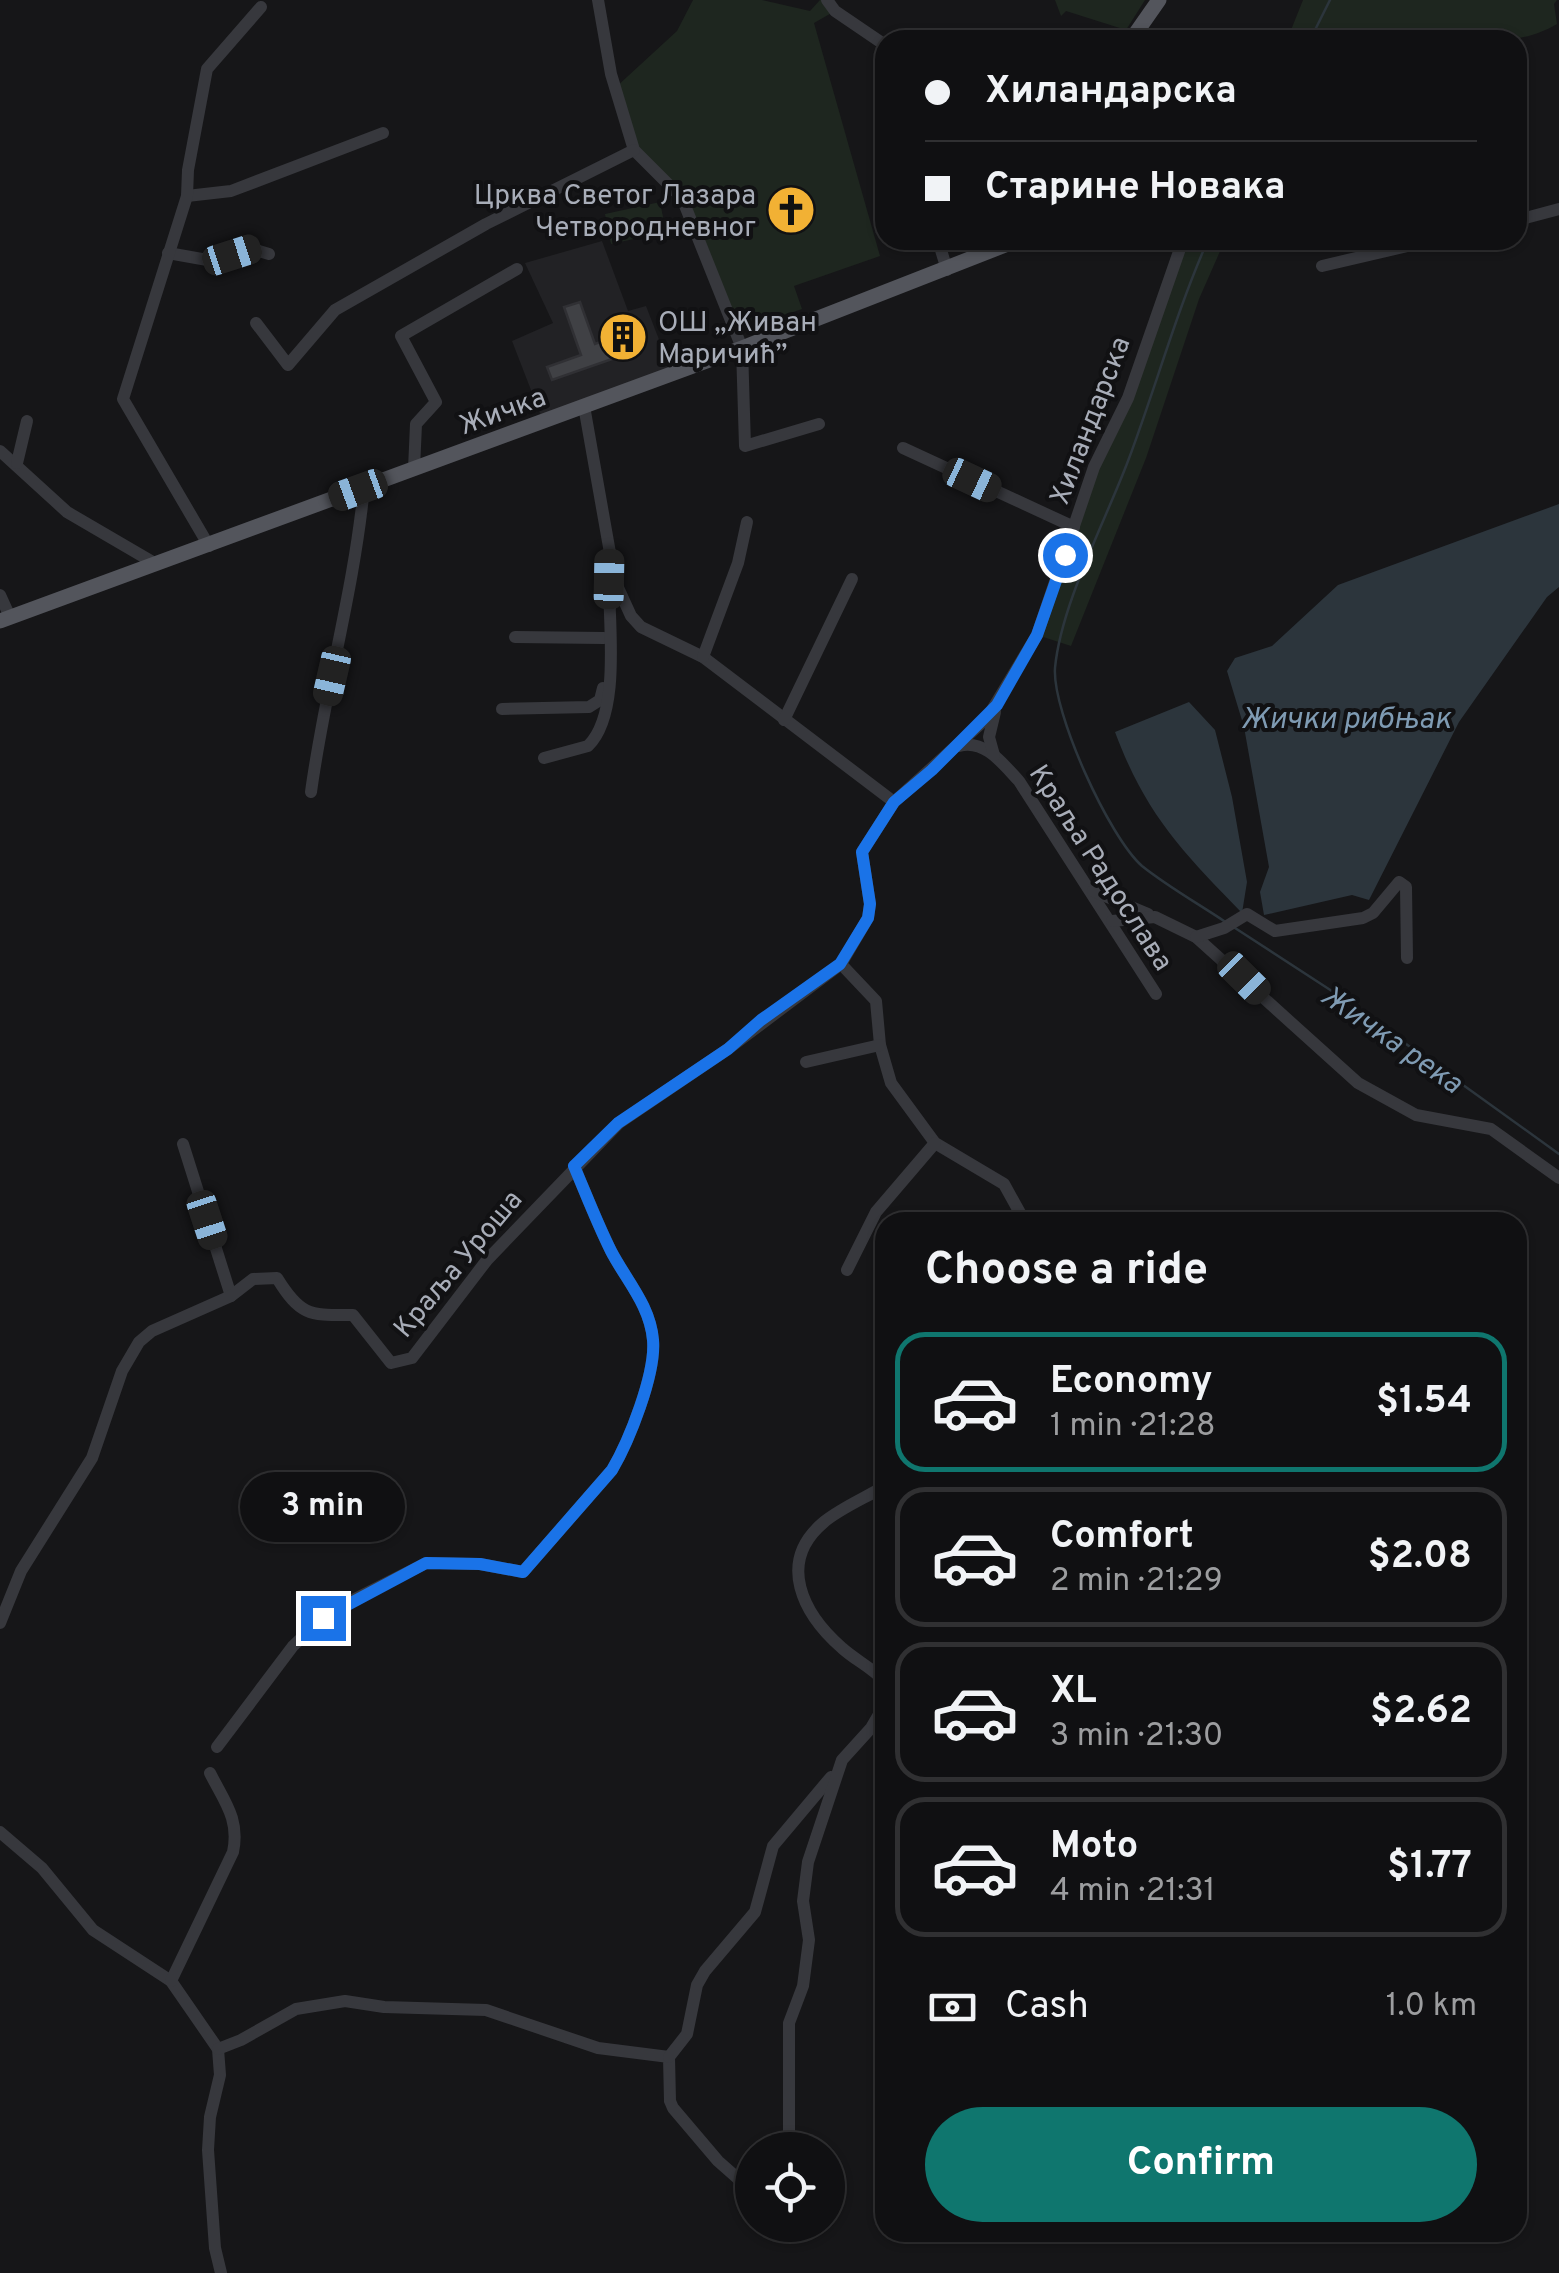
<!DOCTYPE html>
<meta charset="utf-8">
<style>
:root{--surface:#101012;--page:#1e1e20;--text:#f1f3f6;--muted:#9c9d9f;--line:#303032;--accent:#0f766e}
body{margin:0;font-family:Overpass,sans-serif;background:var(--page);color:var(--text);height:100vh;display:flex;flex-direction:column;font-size:38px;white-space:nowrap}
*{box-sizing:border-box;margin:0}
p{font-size:32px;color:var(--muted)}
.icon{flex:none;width:55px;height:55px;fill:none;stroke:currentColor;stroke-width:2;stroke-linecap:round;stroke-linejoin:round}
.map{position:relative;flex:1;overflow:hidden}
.details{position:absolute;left:875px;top:1212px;width:652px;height:1030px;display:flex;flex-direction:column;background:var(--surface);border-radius:30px;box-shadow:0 2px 8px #0004,0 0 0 2px var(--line)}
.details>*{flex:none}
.banner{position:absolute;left:875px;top:30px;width:652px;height:220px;border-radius:30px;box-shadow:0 2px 8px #0004,0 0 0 2px var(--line);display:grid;align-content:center;height:220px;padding:0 50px;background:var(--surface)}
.fabs{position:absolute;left:735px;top:2132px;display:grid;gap:20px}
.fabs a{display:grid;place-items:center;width:110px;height:110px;border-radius:50%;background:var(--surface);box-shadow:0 2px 8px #0004,0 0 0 2px var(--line);font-size:50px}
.end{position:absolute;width:45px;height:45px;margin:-22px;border:12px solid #1a73e8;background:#fff;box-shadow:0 0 0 5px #fff}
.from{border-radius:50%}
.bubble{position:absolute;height:70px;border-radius:35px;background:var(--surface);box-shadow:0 2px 8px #0004,0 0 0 2px var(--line);font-size:32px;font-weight:700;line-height:70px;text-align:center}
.car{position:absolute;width:30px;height:60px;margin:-30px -15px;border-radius:12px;box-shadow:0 0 8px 2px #0007;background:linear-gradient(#222 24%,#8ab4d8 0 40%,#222 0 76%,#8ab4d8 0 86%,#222 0)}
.banner b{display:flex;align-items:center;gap:35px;height:95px;font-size:38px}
.banner b+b{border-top:2px solid var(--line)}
.banner i{width:25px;height:25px;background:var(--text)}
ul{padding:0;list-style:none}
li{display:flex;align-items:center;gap:30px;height:140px;margin:0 20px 15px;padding:0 30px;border:5px solid var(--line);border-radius:30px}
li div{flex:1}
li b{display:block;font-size:38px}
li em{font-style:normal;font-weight:700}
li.active{border-color:var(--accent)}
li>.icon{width:90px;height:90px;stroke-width:1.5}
h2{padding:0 50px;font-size:45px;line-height:120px}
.pay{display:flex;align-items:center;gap:25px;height:110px;padding:0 50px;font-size:38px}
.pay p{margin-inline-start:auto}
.button{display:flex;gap:20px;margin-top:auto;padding:20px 50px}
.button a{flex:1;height:115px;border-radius:60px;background:var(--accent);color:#fff;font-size:40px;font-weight:700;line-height:115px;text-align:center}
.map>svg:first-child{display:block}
</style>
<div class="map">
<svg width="1559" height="2273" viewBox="0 0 1559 2273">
<rect width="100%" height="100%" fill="#161618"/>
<polygon fill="#222225" points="602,241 628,311 646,306 672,373 543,421 512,341 553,323 525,263"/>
<g fill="#1e261f">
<polygon points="693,0 762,0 810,11 820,0 827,0 835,11 814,23 880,256 794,286 802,309 734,333 693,218 634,150 615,88 677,31"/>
<polygon points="1055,0 1145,0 1126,30 1066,11 1061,16"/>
<path d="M 1303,0 L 1557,0 L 1554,4 L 1557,24 C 1531,39 1512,40 1483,40 L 1476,31 L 1451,40 L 1287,40 Z"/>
<polygon points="660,202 666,232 611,244 605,214"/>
<polygon points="1183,240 1225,240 1199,299 1146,458 1071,646 1037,635"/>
</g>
<g fill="#2c353c">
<polygon points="1559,504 1559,587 1547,597 1459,722 1369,900 1352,895 1264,915 1260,892 1269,867 1244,727 1227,671 1235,658 1272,646 1338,585"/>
<path d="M 1189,702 L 1215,730 L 1232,797 L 1247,882 L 1242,913 C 1182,851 1146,815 1115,732 Z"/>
</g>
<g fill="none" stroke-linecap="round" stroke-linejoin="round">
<g stroke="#2c353c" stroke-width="2.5">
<polyline points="1310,40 1330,0"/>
<path d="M 1208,240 C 1176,312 1156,387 1128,461 C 1105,522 1061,604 1055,668 C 1052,712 1109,837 1142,866 C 1167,886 1197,903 1224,921"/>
<polyline points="1235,928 1338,995 1559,1154"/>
</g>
</g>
<g fill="#404145" stroke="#303034" stroke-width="2.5">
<polygon points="782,197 806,205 800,222 776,215"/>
<polygon points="580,302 595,344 631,331 638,350 552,380 547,367 581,355 564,307"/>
</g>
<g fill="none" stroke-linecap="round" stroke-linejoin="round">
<g stroke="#37383d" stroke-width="12">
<polyline points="598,0 611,74 634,150 682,198 742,348 745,446 819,424"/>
<polyline points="827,0 835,11 885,45"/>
<polyline points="187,196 231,191 383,133"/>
<polyline points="1518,220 1559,209"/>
<polyline points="938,240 947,270"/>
<polyline points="168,253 213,261 252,249 269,254"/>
<polyline points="1322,266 1433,240"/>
<polyline points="256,323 288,365 335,310 486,224 634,150"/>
<polyline points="584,406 615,581 631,616 641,627 703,657 894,802"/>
<polyline points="903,448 1074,527"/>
<polyline points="0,451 67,512 156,564"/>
<polyline points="17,463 27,421"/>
<polyline points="414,469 416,424 436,402 401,336 517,269"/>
<polyline points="209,546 123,399 187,196 188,170 207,69 261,7"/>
<polyline points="0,595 10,617"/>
<polyline points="515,637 604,638"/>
<polyline points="703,657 738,563 747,522"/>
<polyline points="502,709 589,707 600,700 603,688"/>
<polyline points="784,720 852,579"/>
<path d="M 959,746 C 985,739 1003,764 1019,781 L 1156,994"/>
<polyline points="994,755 989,737 995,712"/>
<path d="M 544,758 L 588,746 C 622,713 608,620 609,575"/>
<path d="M 311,792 C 325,689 354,591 364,487"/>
<polyline points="1093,891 1148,914"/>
<polyline points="1112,921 1155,917 1196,937 1358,1083 1416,1115 1491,1129 1559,1178"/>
<polyline points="1196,937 1224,928 1247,914 1275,931 1363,918 1373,913 1399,882 1406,887 1407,958"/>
<polyline points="841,964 876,1001 880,1045 891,1083 935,1143 1004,1184 1025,1222"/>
<polyline points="806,1062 880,1045"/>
<polyline points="183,1144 231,1296"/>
<polyline points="847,1270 876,1212 935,1143"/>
<path d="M 885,1486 C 865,1498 841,1508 824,1522 C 776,1562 803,1614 842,1648 C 855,1660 873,1668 885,1682"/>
<path d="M 0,1623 L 21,1571 L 92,1458 L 122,1371 L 139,1342 L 152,1331 L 231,1296 L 253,1279 L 277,1278 C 301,1317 310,1315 353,1315 L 391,1363 L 412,1358 L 487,1260 L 619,1123 L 728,1049 L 841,964 L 868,918 L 870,904 L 862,852 L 894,802 L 987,718 L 1037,635 L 1094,467 L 1128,398 L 1183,240"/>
<path d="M 217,1747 L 293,1646 L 329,1612 L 426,1563 L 480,1564 L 523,1572 L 612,1470 C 629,1441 656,1374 653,1340 C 650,1305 626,1280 611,1251 C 597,1223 586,1194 574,1166"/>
<polyline points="0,1832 42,1868 93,1930 171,1981 218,2049 220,2075 210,2117 208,2150 215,2248 221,2273"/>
<path d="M 171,1981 L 233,1852 C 240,1819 224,1801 210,1773"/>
<polyline points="218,2049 241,2040 296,2009 345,2001 384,2007 486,2010 598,2048 669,2057 670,2101 673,2108 718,2161 752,2191"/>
<polyline points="669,2057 687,2034 697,1985 705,1971 755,1912 773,1846 831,1777"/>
<polyline points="789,2150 789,2023 803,1986 809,1940 803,1901 808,1862 842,1760 871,1728 885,1704"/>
</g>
<g stroke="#53555c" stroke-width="15">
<polyline points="1131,40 1159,0"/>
<polyline points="0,621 742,348 1018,240"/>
</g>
</g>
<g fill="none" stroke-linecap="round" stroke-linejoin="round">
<path stroke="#1a73e8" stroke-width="12" d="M 323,1618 L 426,1563 L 480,1564 L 523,1572 L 612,1470 C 629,1441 656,1374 653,1340 C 650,1305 626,1280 611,1251 C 597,1223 586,1194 574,1166 L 618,1123 L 728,1049 L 761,1020 L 840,964 L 868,918 L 870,904 L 862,852 L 894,802 L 932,770 L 997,705 L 1037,635 L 1065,555"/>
</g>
<defs>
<g id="church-disc" transform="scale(2.5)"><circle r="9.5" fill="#f2b134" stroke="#111113"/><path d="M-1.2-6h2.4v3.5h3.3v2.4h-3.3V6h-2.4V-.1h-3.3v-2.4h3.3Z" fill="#111"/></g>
<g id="building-disc" transform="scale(2.5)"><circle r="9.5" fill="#f2b134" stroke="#111113"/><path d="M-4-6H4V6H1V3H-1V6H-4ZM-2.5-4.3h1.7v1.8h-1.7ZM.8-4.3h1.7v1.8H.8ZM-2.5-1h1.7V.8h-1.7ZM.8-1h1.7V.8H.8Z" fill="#111"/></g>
</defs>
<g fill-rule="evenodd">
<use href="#church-disc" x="791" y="210"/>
<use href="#building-disc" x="623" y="337"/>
</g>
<g text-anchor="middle" stroke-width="8" stroke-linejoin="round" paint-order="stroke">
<g font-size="28" fill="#a8adb8" stroke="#111113" text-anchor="end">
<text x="756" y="204">Црква Светог Лазара<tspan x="756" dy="32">Четвородневног</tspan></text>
<text x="658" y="331" text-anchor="start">ОШ „Живан<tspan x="658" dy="32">Маричић”</tspan></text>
</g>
<g font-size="28" fill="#a8adb8" stroke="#111113">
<text transform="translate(502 410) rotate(-20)" y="10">Жичка</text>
<text transform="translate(1089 420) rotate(-69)" y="10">Хиландарска</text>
<text transform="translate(1102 867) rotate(57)" y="10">Краља Радослава</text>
<text transform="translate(457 1263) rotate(-50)" y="10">Краља Уроша</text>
</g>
<g font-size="30" font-style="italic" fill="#7f9bb3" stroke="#111113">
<text x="1346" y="728">Жички рибњак</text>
<text transform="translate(1392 1039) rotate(35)" y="10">Жичка река</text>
</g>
</g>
</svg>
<div class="fabs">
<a><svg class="icon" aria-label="locate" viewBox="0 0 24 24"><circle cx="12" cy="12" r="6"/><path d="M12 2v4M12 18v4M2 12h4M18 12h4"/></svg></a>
</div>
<i class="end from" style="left:1065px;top:555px"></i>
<i class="end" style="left:323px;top:1618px"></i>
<div class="bubble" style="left:240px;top:1472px;width:165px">3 min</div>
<i class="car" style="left:232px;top:255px;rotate:72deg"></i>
<i class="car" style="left:972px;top:480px;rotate:115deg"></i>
<i class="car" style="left:358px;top:490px;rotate:250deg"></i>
<i class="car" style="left:609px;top:579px;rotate:1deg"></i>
<i class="car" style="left:332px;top:676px;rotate:193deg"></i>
<i class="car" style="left:1244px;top:978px;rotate:135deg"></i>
<i class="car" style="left:207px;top:1220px;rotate:162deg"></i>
<div class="banner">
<b><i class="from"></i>Хиландарска</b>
<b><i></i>Старине Новака</b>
</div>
<section class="details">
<h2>Choose a ride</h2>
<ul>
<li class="active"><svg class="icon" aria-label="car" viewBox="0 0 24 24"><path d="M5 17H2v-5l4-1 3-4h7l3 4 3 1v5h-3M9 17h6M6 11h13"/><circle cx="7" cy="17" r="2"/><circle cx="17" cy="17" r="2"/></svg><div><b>Economy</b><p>1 min · 21:28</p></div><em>$1.54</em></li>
<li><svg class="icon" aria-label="car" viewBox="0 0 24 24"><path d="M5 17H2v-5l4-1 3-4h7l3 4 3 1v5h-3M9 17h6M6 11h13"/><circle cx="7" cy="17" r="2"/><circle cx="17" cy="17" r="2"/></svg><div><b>Comfort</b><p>2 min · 21:29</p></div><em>$2.08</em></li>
<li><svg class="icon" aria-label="car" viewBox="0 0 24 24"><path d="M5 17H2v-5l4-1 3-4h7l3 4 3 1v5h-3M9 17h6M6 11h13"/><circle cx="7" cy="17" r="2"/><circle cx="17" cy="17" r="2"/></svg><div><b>XL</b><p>3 min · 21:30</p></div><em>$2.62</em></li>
<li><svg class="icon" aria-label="car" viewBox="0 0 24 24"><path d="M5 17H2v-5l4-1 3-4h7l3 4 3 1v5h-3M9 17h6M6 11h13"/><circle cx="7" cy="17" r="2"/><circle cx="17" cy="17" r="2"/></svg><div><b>Moto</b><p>4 min · 21:31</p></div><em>$1.77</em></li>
</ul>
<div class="pay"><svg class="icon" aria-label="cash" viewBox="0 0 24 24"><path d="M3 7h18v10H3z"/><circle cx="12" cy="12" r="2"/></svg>Cash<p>1.0 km</p></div>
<div class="button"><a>Confirm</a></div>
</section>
</div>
